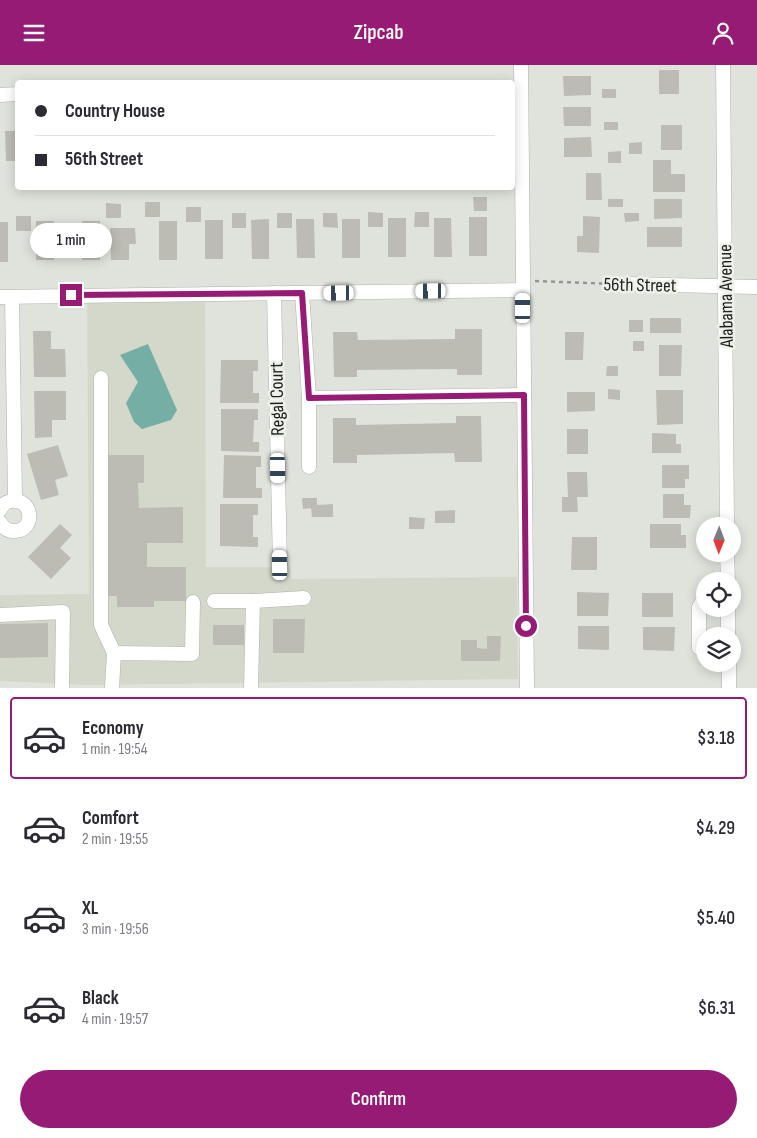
<!DOCTYPE html>
<meta charset="utf-8">
<style>
:root{--surface:#fff;--page:#f7f7f7;--text:#2b2b33;--muted:#7c7c81;--line:#e1e1e2;--accent:#961b75}
body{margin:0;font-family:"Sofia Sans Condensed",sans-serif;background:var(--page);color:var(--text);height:100vh;display:flex;flex-direction:column;font-size:19px;white-space:nowrap}
*{box-sizing:border-box;margin:0}
p{font-size:16px;color:var(--muted)}
.icon{flex:none;width:28px;height:28px;fill:none;stroke:currentColor;stroke-width:2;stroke-linecap:round;stroke-linejoin:round}
.map{position:relative;height:623px;overflow:hidden}
.sheet{display:flex;flex-direction:column;background:var(--surface);flex:1}
.sheet>*{flex:none}
.banner{position:absolute;left:15px;top:15px;width:500px;height:110px;border-radius:5px;box-shadow:0 2px 12px #0003;display:grid;align-content:center;height:110px;padding:0 20px;background:var(--surface)}
.needle{width:32px;rotate:181deg}
.buttons{position:absolute;left:696px;top:452px;display:grid;gap:10px}
.buttons a{display:grid;place-items:center;width:45px;height:45px;border-radius:50%;background:var(--surface);box-shadow:0 2px 12px #0003;font-size:25px}
.end{position:absolute;width:22px;height:22px;margin:-11px;border:6px solid #961b75;background:#fff;box-shadow:0 0 0 2px #fff}
.from{border-radius:50%}
.bubble{position:absolute;height:35px;border-radius:18px;background:var(--surface);box-shadow:0 2px 12px #0003;font-size:16px;font-weight:600;line-height:35px;text-align:center}
.car{position:absolute;width:15px;height:30px;margin:-15px -8px;border-radius:6px;box-shadow:0 0 4px 1px #0007;background:linear-gradient(#fff 24%,#345 0 40%,#fff 0 76%,#345 0 86%,#fff 0)}
.banner b{display:flex;align-items:center;gap:18px;height:48px;font-size:19px}
.banner b+b{border-top:1px solid var(--line)}
.banner i{width:12px;height:12px;background:var(--text)}
ul{padding:9px 0 0;list-style:none}
li{display:flex;align-items:center;gap:15px;height:82px;margin:0 10px 8px;padding:0 10px;border:2px solid transparent;border-radius:5px}
li div{flex:1}
li b{display:block;font-size:19px}
li em{font-style:normal;font-weight:600}
li.on{border-color:var(--accent)}
li>.icon{width:45px;height:45px;stroke-width:1.5}
.action{display:flex;gap:10px;margin-top:auto;padding:10px 20px}
.action a{flex:1;height:58px;border-radius:30px;background:var(--accent);color:#fff;font-size:20px;font-weight:600;line-height:58px;text-align:center}
header{display:flex;justify-content:space-between;align-items:center;height:65px;padding:0 20px;background:var(--accent);color:#fff;font-size:22px;font-weight:600}
.map>svg:first-child{display:block}
</style>
<header><svg class="icon" aria-label="menu" viewBox="0 0 24 24"><path d="M4 6h16M4 12h16M4 18h16"/></svg>Zipcab<svg class="icon" aria-label="person" viewBox="0 0 24 24"><circle cx="12" cy="8" r="4"/><path d="M4 21q1-7 8-7t8 7"/></svg></header>
<div class="map">
<svg width="757" height="623" viewBox="0 0 757 623">
<rect width="100%" height="100%" fill="#e0e3dc"/>
<polygon fill="#d3d8ca" points="205,222 206,502 290,502 291,514 517,512 518,614 89,620 0,616 0,530 89,529 87,224"/>
<polygon fill="#74aea4" points="148,279 177,345 171,355 142,364 134,357 126,338 138,317 120,290"/>
<g fill="#bdbcb4">
<rect x="659" y="5" width="20" height="24"/>
<polygon points="563,11 591,11 591,30 564,31"/>
<rect x="602" y="24" width="14" height="9"/>
<polygon points="563,42 591,42 591,61 564,61"/>
<rect x="604" y="57" width="14" height="8"/>
<rect x="661" y="60" width="21" height="25"/>
<polygon points="5,66 18,66 18,96 6,96"/>
<polygon points="591,72 592,92 564,92 564,73"/>
<polygon points="642,77 642,89 629,89 629,78"/>
<polygon points="621,86 621,98 608,98 608,87"/>
<polygon points="653,95 671,95 671,109 685,109 685,127 653,127"/>
<polygon points="586,108 601,108 602,135 586,135"/>
<polygon points="473,132 487,132 487,146 474,146"/>
<rect x="608" y="134" width="15" height="8"/>
<polygon points="654,134 682,134 682,153 654,154"/>
<rect x="145" y="137" width="15" height="15"/>
<polygon points="106,138 121,139 121,153 106,153"/>
<rect x="186" y="142" width="15" height="15"/>
<polygon points="368,147 383,148 383,162 368,162"/>
<polygon points="415,147 429,147 429,162 414,162"/>
<rect x="232" y="148" width="14" height="15"/>
<rect x="277" y="148" width="15" height="15"/>
<polygon points="323,148 337,148 338,163 323,162"/>
<polygon points="624,148 639,148 639,156 625,157"/>
<rect x="16" y="151" width="15" height="15"/>
<polygon points="583,151 600,152 599,188 577,187 577,171 583,171"/>
<rect x="469" y="152" width="18" height="39"/>
<rect x="388" y="153" width="18" height="39"/>
<polygon points="434,153 451,153 452,192 434,192"/>
<polygon points="269,154 269,194 252,194 251,155"/>
<polygon points="296,154 314,154 315,193 297,193"/>
<rect x="342" y="154" width="18" height="39"/>
<rect x="205" y="155" width="18" height="39"/>
<rect x="36" y="156" width="18" height="39"/>
<rect x="82" y="156" width="18" height="39"/>
<rect x="159" y="156" width="18" height="39"/>
<rect x="0" y="157" width="8" height="40"/>
<rect x="647" y="162" width="35" height="20"/>
<polygon points="110,163 135,163 136,179 129,179 129,195 111,195"/>
<rect x="60" y="173" width="15" height="15"/>
<rect x="650" y="253" width="31" height="15"/>
<rect x="629" y="255" width="14" height="12"/>
<polygon points="455,264 482,264 482,310 457,310 457,304 357,305 357,312 334,312 333,267 357,267 358,275 455,274"/>
<polygon points="33,266 51,266 51,284 65,284 66,312 34,312"/>
<polygon points="565,267 584,267 583,295 565,295"/>
<rect x="633" y="276" width="11" height="10"/>
<polygon points="659,280 682,280 681,311 659,311"/>
<polygon points="221,295 258,295 258,306 253,306 253,328 259,328 259,338 220,338"/>
<polygon points="607,301 618,301 618,311 606,311"/>
<polygon points="608,324 620,325 620,335 608,334"/>
<polygon points="656,325 683,325 683,359 657,360"/>
<polygon points="34,326 66,326 66,355 52,355 52,372 35,373"/>
<polygon points="567,327 595,327 595,346 567,347"/>
<polygon points="221,344 258,344 258,355 254,355 253,377 259,377 259,387 221,386"/>
<polygon points="456,351 481,351 482,397 455,397 454,388 357,390 357,398 333,398 333,353 356,353 356,360 456,358"/>
<rect x="567" y="364" width="21" height="25"/>
<polygon points="652,368 676,369 676,379 681,379 681,388 652,388"/>
<polygon points="58,380 68,411 55,415 59,430 41,435 27,389"/>
<polygon points="105,390 144,390 144,418 138,418 139,443 183,442 183,478 147,478 147,502 186,502 186,536 154,536 154,542 117,542 117,531 106,531"/>
<polygon points="224,390 261,391 261,402 256,402 256,423 262,423 262,433 223,433"/>
<polygon points="662,400 689,400 689,414 685,414 685,423 662,423"/>
<polygon points="567,407 587,407 588,432 577,432 578,447 562,447 562,432 568,432"/>
<polygon points="663,429 684,429 684,440 691,440 690,453 663,453"/>
<polygon points="302,433 317,433 317,440 333,439 333,452 312,452 311,443 303,444"/>
<polygon points="220,439 258,439 258,450 253,450 253,472 258,472 258,482 220,481"/>
<polygon points="455,445 455,458 435,458 435,446"/>
<polygon points="409,452 425,453 424,464 409,464"/>
<polygon points="60,459 72,470 60,483 71,493 51,514 28,492"/>
<polygon points="650,459 681,459 681,470 686,470 686,483 650,483"/>
<polygon points="572,472 597,472 597,505 571,505"/>
<polygon points="577,527 609,528 608,551 577,551"/>
<rect x="642" y="528" width="31" height="24"/>
<polygon points="273,554 305,554 304,588 273,588"/>
<polygon points="48,558 48,592 0,593 0,559"/>
<rect x="213" y="560" width="31" height="20"/>
<polygon points="578,561 609,561 609,585 578,584"/>
<polygon points="643,562 675,562 674,586 643,585"/>
<polygon points="487,571 501,571 500,596 461,596 461,575 477,575 477,583 487,584"/>
</g>
<g fill="none" stroke-linecap="round" stroke-linejoin="round">
<g stroke="#afb2ab" stroke-width="15">
<g id="minor">
<polyline points="521,0 527,623"/>
<polyline points="723,0 727,461"/>
<polyline points="0,30 18,29"/>
<polyline points="626,219 757,222"/>
<polyline points="274,228 280,500"/>
<polyline points="302,228 309,333 524,330"/>
<polyline points="0,232 523,225"/>
<polyline points="12,232 15,435"/>
<polyline points="101,313 101,560 114,588"/>
<polyline points="309,333 309,402"/>
<path d="M 0,445 C 2,440 6,437 11,436 C 32,432 37,465 15,466 C 8,467 3,462 0,457"/>
<polyline points="727,489 728,516"/>
<polyline points="214,536 253,536 251,623"/>
<polyline points="253,536 304,533"/>
<polyline points="728,544 728,571"/>
<polyline points="0,550 63,547 62,623"/>
<polyline points="699,583 699,542 702,537 705,537"/>
<polyline points="729,599 729,623"/>
<polyline points="112,623 114,588 192,589 193,537"/>
</g>
</g>
<polyline stroke="#949791" stroke-width="2.5" stroke-dasharray="4 4" stroke-linecap="butt" points="535,216 614,219"/>
<use href="#minor" stroke="#fff" stroke-width="14"/>
</g>
<g fill="none" stroke-linecap="round" stroke-linejoin="round">
<polyline stroke="#961b75" stroke-width="6" points="71,230 302,228 309,333 524,330 526,561"/>
</g>
<g text-anchor="middle" stroke-width="5" stroke-linejoin="round" paint-order="stroke">
<g font-size="19" fill="#20221f" stroke="#eef1e9">
<text transform="translate(640 219) rotate(1)" y="7">56th Street</text>
<text transform="translate(725 231) rotate(-91)" y="7">Alabama Avenue</text>
<text transform="translate(276 334) rotate(-91)" y="7">Regal Court</text>
</g>
</g>
</svg>
<div class="buttons">
<a><svg class="needle" viewBox="-14 -14 28 28"><path d="M0-13l5 13h-10z" fill="#e53935"/><path d="M0 13l5-13h-10z" fill="#7c7c81"/></svg></a>
<a><svg class="icon" aria-label="locate" viewBox="0 0 24 24"><circle cx="12" cy="12" r="6"/><path d="M12 2v4M12 18v4M2 12h4M18 12h4"/></svg></a>
<a><svg class="icon" aria-label="layers" viewBox="0 0 24 24"><path d="M12 4l9 5-9 5-9-5zM3 14l9 5 9-5"/></svg></a>
</div>
<i class="end from" style="left:526px;top:561px"></i>
<i class="end" style="left:71px;top:230px"></i>
<div class="bubble" style="left:30px;top:158px;width:82px">1 min</div>
<i class="car" style="left:431px;top:226px;rotate:269deg"></i>
<i class="car" style="left:339px;top:228px;rotate:269deg"></i>
<i class="car" style="left:523px;top:243px;rotate:0deg"></i>
<i class="car" style="left:278px;top:403px;rotate:179deg"></i>
<i class="car" style="left:280px;top:500px;rotate:359deg"></i>
<div class="banner">
<b><i class="from"></i>Country House</b>
<b><i></i>56th Street</b>
</div>
</div>
<section class="sheet">
<ul>
<li class="on"><svg class="icon" aria-label="car" viewBox="0 0 24 24"><path d="M5 17H2v-5l4-1 3-4h7l3 4 3 1v5h-3M9 17h6M6 11h13"/><circle cx="7" cy="17" r="2"/><circle cx="17" cy="17" r="2"/></svg><div><b>Economy</b><p>1 min · 19:54</p></div><em>$3.18</em></li>
<li><svg class="icon" aria-label="car" viewBox="0 0 24 24"><path d="M5 17H2v-5l4-1 3-4h7l3 4 3 1v5h-3M9 17h6M6 11h13"/><circle cx="7" cy="17" r="2"/><circle cx="17" cy="17" r="2"/></svg><div><b>Comfort</b><p>2 min · 19:55</p></div><em>$4.29</em></li>
<li><svg class="icon" aria-label="car" viewBox="0 0 24 24"><path d="M5 17H2v-5l4-1 3-4h7l3 4 3 1v5h-3M9 17h6M6 11h13"/><circle cx="7" cy="17" r="2"/><circle cx="17" cy="17" r="2"/></svg><div><b>XL</b><p>3 min · 19:56</p></div><em>$5.40</em></li>
<li><svg class="icon" aria-label="car" viewBox="0 0 24 24"><path d="M5 17H2v-5l4-1 3-4h7l3 4 3 1v5h-3M9 17h6M6 11h13"/><circle cx="7" cy="17" r="2"/><circle cx="17" cy="17" r="2"/></svg><div><b>Black</b><p>4 min · 19:57</p></div><em>$6.31</em></li>
</ul>
<div class="action"><a>Confirm</a></div>
</section>
